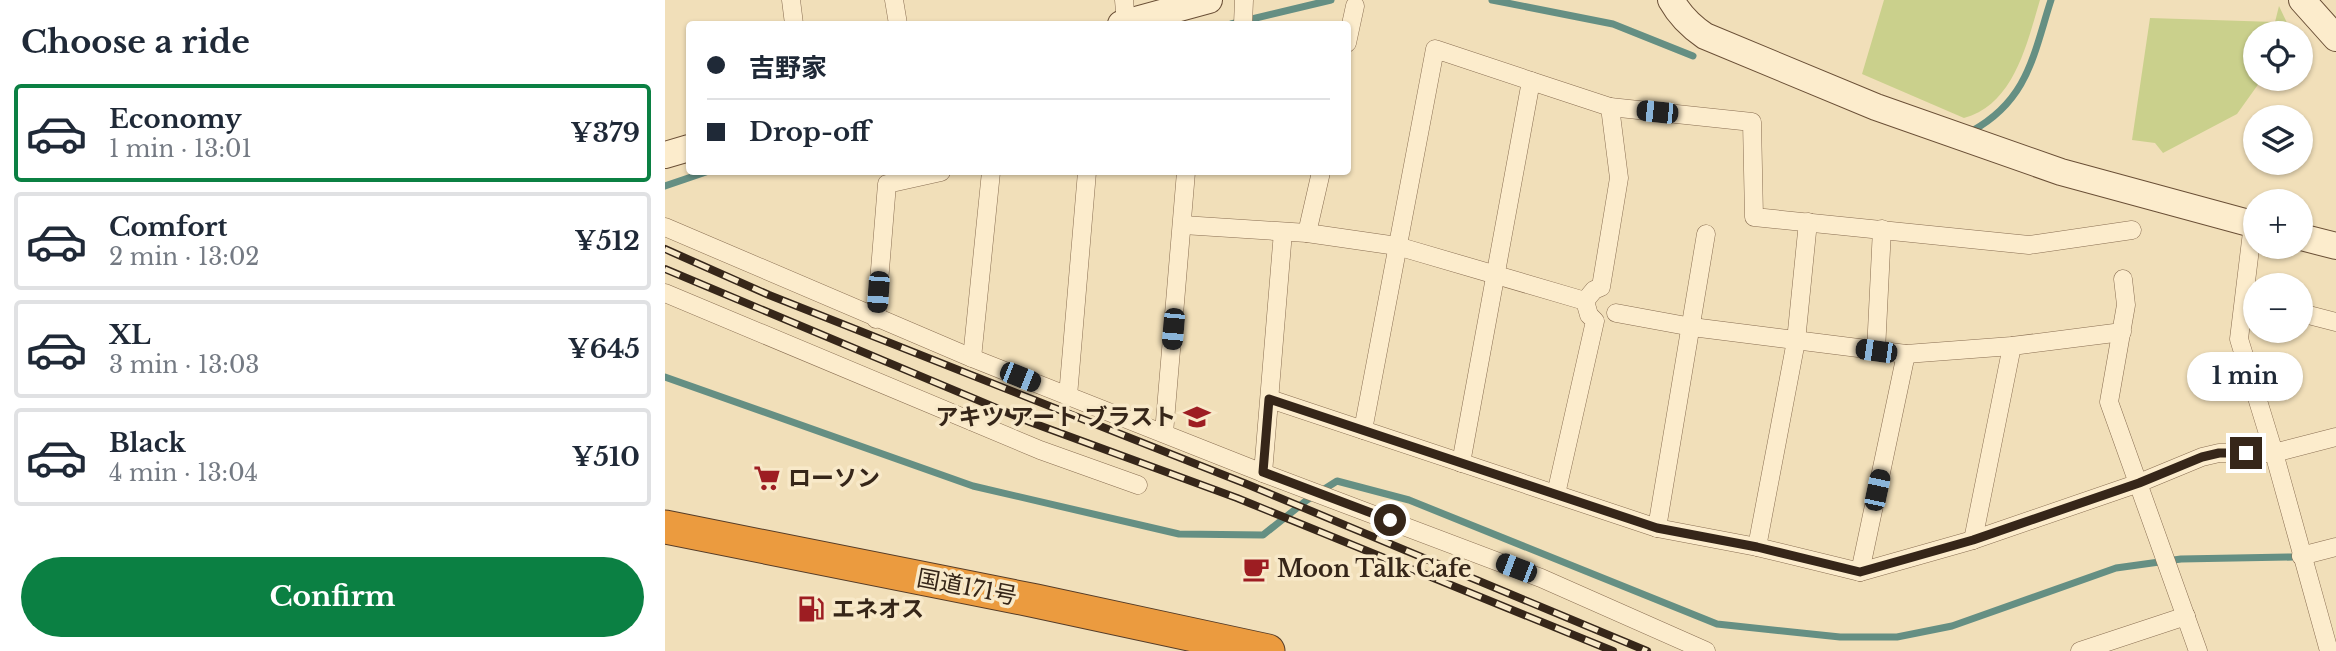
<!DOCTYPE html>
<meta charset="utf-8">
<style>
:root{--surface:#fff;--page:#f6f6f7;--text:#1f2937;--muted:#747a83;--line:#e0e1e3;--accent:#0b8043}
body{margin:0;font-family:"Libre Baskerville","Noto Sans JP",serif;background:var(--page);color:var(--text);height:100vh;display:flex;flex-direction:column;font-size:26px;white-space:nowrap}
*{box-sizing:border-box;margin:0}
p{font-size:23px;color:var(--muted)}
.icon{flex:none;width:38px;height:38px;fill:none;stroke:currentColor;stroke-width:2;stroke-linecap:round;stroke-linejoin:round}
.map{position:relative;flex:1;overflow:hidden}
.side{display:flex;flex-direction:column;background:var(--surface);width:665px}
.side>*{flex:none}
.guide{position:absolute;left:21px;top:21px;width:665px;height:154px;border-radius:7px;box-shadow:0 2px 5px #0004;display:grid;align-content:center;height:154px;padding:0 21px;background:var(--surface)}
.fabs{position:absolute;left:1578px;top:21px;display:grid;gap:14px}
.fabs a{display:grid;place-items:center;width:70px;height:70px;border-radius:50%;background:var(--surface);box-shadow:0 2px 5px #0004;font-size:35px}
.end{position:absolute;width:32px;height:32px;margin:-16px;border:9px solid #362619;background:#fff;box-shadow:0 0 0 4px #fff}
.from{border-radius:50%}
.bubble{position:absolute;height:49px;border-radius:24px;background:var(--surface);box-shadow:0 2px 5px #0004;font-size:23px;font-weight:700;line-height:49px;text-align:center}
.car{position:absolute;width:21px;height:42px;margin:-21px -10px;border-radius:9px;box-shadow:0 0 5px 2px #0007;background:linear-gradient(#222 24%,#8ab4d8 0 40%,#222 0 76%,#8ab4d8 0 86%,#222 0)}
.guide b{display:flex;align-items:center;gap:24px;height:66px;font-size:26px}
.guide b+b{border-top:2px solid var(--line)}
.guide i{width:18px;height:18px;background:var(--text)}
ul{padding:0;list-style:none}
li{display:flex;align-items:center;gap:21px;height:98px;margin:0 14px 10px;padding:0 7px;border:4px solid var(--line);border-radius:7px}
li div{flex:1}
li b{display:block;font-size:26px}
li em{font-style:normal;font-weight:700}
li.active{border-color:var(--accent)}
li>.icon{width:63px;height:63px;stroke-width:1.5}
h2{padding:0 21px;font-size:32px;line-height:84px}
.primary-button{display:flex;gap:14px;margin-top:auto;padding:14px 21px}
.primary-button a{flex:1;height:80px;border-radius:42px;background:var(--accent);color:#fff;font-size:28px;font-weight:700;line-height:80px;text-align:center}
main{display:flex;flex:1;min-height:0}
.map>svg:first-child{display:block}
</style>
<main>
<section class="side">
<h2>Choose a ride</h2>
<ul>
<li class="active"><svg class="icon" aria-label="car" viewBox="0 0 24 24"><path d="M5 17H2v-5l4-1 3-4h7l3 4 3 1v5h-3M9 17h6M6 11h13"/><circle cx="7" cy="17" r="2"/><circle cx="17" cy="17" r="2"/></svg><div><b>Economy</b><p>1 min · 13:01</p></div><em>¥379</em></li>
<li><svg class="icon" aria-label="car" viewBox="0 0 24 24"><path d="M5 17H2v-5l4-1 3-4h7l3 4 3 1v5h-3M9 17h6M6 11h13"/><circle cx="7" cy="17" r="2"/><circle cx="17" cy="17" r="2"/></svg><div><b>Comfort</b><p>2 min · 13:02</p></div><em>¥512</em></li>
<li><svg class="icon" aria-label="car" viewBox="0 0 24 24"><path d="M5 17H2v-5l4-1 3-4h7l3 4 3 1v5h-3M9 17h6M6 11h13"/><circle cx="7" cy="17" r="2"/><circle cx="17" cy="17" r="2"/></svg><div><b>XL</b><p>3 min · 13:03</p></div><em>¥645</em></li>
<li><svg class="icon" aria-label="car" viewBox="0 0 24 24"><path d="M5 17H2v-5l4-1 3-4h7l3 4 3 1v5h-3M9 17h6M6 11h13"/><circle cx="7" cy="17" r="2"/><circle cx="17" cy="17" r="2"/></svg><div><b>Black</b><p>4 min · 13:04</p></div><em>¥510</em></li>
</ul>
<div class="primary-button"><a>Confirm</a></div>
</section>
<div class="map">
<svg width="1671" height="651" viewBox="0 0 1671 651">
<rect width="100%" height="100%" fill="#f1dfb9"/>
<g fill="#cad08c">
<path d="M 1219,0 L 1375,0 C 1362,43 1349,105 1299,118 L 1197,74 Z"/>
<polygon points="1614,6 1624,27 1621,33 1591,33 1591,79 1597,79 1572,114 1498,153 1490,143 1467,140 1485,18 1610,22"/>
</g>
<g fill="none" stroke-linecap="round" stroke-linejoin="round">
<g stroke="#658f83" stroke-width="7">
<polyline points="827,0 948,24 1028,56"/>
<polyline points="566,24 666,0"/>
<path d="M 1307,131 C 1363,100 1368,56 1386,0"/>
<polyline points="0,186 41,172"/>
<polyline points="0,377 308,486 514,534 598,535 642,500 672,481 744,500 1052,624 1175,637 1232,637 1287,626 1451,568 1516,559 1628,557"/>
</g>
<g stroke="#896e52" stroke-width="19">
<g id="street">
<polyline points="126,0 129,24"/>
<polyline points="229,0 233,24"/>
<polyline points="459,0 461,23"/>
<polyline points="578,24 579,0"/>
<polyline points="682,43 690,6"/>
<polyline points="866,81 945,107 954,178 936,287 929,290 920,301 924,315 930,321 891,494"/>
<polyline points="945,107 1087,122 1089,217 1364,245 1467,230"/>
<polyline points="1588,224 1574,339 1609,453 1664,651"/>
<polyline points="518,225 642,233 732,246 920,301"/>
<polyline points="0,227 307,358 598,473 618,232"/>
<polyline points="642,233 656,172"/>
<polyline points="1458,279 1461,305 1444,402 1533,651"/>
<polyline points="0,293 375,450 473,485"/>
<polyline points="951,313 1027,327 1241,354 1347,346 1457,332"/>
<polyline points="1636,313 1671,322"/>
<polyline points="211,319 222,184 276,172"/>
<polyline points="1211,351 1217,229"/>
<polyline points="307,358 326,172"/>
<polyline points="403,396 422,172"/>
<polyline points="605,399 992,528 1092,547 1195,572 1308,540 1474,483 1537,457 1554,453 1609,453 1671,437"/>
<polyline points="698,430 770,49 866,81 796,463"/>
<polyline points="499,433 521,172"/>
<polyline points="598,473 876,578 1041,651"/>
<polyline points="992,528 1041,234"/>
<polyline points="1308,540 1347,346"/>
<polyline points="1092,547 1131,341 1143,222"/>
<polyline points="1636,556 1671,547"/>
<polyline points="1195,572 1241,354"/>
<polyline points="1415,651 1521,616"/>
</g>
</g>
<g stroke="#6a4f36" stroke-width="28">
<g id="secondary">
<path d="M 1006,0 C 1015,16 1025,26 1040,36 L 1211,107 L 1396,172 L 1591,225"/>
<polyline points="1637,0 1671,38"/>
<polyline points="456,24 544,0"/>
<polyline points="0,155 24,148"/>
<polyline points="1636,237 1671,246"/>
</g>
</g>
<g stroke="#553c28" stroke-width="35">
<polyline id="highway" points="0,527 371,601 603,651"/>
</g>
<use href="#street" stroke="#fceccc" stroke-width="18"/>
<use href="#secondary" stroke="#fceccc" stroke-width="26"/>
<use href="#highway" stroke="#eb9b3f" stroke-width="33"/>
<g stroke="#362619" stroke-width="8">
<g id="rail">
<polyline points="0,249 104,295 579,483 982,651"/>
<polyline points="0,269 365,422 572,498 948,651"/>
</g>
</g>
<use href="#rail" stroke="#f8e9c9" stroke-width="5" stroke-dasharray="16" stroke-linecap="butt"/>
</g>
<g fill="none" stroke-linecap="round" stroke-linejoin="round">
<polyline stroke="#362619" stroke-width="9" points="725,520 598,472 604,399 992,528 1092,547 1195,572 1308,540 1474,483 1537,457 1554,453 1581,453"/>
</g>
<defs>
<g id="school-bare" transform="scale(2.1)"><path d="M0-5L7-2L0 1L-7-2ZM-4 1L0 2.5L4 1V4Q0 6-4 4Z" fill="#9d1d22" stroke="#f8e9c9" stroke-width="2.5" paint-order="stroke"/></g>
<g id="supermarket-bare" transform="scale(2.1)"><path d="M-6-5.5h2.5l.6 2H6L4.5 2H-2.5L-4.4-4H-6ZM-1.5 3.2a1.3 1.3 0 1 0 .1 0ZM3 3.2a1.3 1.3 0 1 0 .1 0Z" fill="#9d1d22" stroke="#f8e9c9" stroke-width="2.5" paint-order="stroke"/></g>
<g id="cafe-bare" transform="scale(2.1)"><path d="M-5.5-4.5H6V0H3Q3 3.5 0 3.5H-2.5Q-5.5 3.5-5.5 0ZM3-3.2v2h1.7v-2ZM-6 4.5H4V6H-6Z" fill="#9d1d22" stroke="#f8e9c9" stroke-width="2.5" paint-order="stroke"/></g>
<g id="fuel-bare" transform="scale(2.1)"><path d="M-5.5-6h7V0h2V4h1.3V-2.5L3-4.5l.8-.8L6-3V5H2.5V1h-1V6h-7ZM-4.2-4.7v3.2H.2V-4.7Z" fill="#9d1d22" stroke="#f8e9c9" stroke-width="2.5" paint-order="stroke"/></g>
</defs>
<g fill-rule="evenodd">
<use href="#school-bare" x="532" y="417"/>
<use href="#supermarket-bare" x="102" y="478"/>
<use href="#cafe-bare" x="591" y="569"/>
<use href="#fuel-bare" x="146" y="609"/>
</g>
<g text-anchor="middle" stroke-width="7" stroke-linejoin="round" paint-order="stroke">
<g font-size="23" font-weight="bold" fill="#362619" stroke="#f8e9c9" text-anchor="start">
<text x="511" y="425" text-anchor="end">アキツ アート ブラスト</text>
<text x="123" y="486">ローソン</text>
<text x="612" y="577">Moon Talk Cafe</text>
<text x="167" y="617">エネオス</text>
</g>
<g font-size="23" fill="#362619" stroke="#f8e9c9">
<text transform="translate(302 587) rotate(11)" y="8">国道171号</text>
</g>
</g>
</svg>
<div class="fabs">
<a><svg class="icon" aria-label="locate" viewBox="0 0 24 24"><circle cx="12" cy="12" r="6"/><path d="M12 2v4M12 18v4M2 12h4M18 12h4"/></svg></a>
<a><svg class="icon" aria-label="layers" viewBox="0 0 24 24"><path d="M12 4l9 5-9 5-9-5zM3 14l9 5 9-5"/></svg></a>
<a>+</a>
<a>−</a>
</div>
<i class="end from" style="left:725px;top:520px"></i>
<i class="end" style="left:1581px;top:453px"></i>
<div class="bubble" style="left:1522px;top:352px;width:116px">1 min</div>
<i class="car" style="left:992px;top:112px;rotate:276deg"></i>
<i class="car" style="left:213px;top:292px;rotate:184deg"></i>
<i class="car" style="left:508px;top:329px;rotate:185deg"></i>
<i class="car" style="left:1211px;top:351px;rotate:278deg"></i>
<i class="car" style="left:355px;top:377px;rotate:112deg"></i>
<i class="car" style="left:1212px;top:490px;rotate:12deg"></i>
<i class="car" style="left:851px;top:568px;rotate:291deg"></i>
<div class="guide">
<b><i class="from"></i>吉野家</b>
<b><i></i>Drop-off</b>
</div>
</div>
</main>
